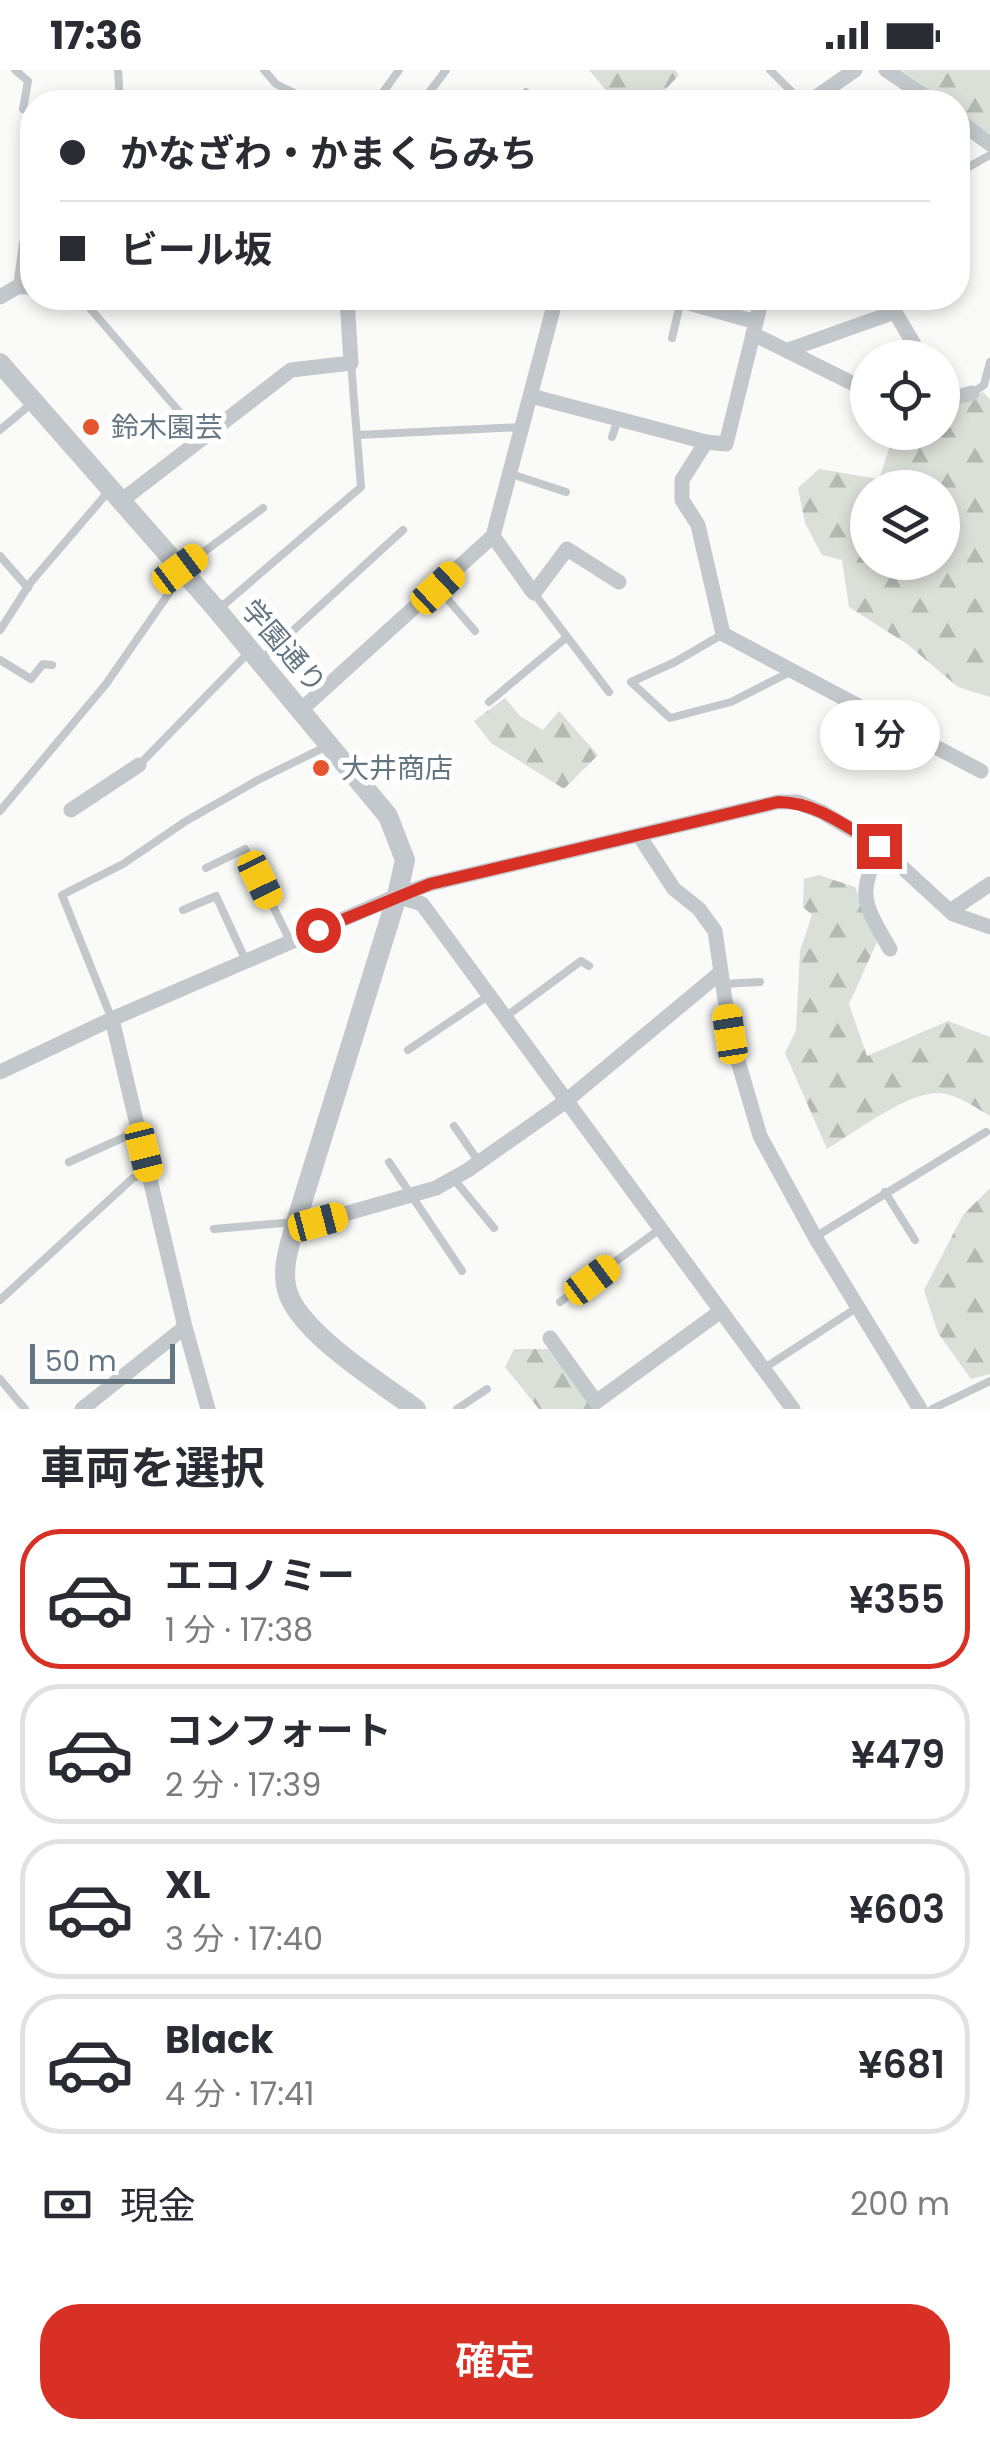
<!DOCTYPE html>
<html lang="ja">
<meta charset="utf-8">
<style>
:root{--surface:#fff;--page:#f2f2f3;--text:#2b2b33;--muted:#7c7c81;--line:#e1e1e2;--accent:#d93025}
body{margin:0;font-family:Poppins,"Noto Sans JP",sans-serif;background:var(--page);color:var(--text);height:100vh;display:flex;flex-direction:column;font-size:38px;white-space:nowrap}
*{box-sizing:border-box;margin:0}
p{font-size:32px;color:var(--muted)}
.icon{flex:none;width:55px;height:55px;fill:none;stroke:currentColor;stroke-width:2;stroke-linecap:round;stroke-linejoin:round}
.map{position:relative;height:1339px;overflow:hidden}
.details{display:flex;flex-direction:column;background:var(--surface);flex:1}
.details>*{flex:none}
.guide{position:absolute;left:20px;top:20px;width:950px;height:220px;border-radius:40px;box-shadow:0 5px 15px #0003;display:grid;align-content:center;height:220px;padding:0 40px;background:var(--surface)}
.fabs{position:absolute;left:850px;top:270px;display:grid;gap:20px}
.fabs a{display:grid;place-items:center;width:110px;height:110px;border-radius:50%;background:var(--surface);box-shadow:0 5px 15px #0003;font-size:50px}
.scale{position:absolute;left:30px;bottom:25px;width:145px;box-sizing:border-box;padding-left:10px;border:5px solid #657683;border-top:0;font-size:28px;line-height:35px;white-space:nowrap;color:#657683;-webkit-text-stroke:8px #fff;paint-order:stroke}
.end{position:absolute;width:45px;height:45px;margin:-22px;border:12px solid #d93025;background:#fff;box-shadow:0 0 0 5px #fff}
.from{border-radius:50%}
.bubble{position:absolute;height:70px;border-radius:35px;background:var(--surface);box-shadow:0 5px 15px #0003;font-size:32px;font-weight:600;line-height:70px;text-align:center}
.car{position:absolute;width:30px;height:60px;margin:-30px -15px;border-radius:12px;box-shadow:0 0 8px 2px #0007;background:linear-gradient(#f5c518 24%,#345 0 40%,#f5c518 0 76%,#345 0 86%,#f5c518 0)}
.guide b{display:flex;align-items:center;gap:35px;height:95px;font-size:38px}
.guide b+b{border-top:2px solid var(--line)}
.guide i{width:25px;height:25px;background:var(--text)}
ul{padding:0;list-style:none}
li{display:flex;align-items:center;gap:30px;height:140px;margin:0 20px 15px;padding:0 20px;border:5px solid var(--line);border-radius:40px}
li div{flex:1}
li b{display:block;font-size:38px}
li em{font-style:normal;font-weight:600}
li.active{border-color:var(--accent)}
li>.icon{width:90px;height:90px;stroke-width:1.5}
h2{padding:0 40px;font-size:45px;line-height:120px}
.pay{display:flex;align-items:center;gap:25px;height:110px;padding:0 40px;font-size:38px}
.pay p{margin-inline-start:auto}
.primary-button{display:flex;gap:20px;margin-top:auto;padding:20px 40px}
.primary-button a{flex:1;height:115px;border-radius:40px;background:var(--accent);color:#fff;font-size:40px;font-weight:600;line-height:115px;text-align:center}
.status{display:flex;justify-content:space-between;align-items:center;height:70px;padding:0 50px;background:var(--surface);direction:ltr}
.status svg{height:28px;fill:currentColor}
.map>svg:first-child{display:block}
</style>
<div class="status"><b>17:36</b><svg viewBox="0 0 49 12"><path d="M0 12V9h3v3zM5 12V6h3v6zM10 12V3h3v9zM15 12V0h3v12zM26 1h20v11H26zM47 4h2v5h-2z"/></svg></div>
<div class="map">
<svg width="990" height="1339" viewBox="0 0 990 1339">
<defs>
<pattern id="forest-firs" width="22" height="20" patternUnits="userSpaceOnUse" patternTransform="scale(2.5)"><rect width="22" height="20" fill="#dadfd7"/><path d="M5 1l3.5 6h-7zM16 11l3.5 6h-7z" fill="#b4b9b4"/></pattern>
</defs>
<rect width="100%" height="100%" fill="#fafaf8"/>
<g fill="url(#forest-firs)" fill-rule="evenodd">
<polygon points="589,0 675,0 679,5 664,21 673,32 616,32"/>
<polygon points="901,0 990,0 990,65 958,41 958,32 946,32"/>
<path d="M 983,322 L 990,329 L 990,627 L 958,617 L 907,574 L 849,537 L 842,490 L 822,485 L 805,453 L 798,418 L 819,399 L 879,409 L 892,370 L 911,366 L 911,363 L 942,362 L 943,336 ZM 868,418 L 942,418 L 942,492 L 868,492 Z"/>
<polygon points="505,628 520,646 543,660 559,641 598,685 564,719 491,673 474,651"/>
<path d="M 819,805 L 855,817 L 877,872 L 849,934 L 867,986 L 948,951 L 990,967 L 990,1046 C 975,1037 958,1025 940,1023 C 908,1021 854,1063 827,1079 L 785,983 L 796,960 L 800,881 L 812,845 L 803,837 L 804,809 Z"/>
<polygon points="990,1118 990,1304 971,1309 938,1263 924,1220 963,1145"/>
<polygon points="514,1279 550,1279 593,1339 539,1339 505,1297"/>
</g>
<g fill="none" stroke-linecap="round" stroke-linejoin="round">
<g stroke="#c3c8cc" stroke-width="8">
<polyline points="15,0 28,11 23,39"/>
<polyline points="118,0 120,32"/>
<polyline points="264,0 276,14 313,32"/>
<polyline points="770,0 802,32"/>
<polyline points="376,32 399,0"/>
<polyline points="422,32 446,0"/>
<polyline points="519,32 526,22 536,32"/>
<polyline points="958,103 990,85"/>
<polyline points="17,217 23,173"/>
<polyline points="81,228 202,368"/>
<polyline points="672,268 681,230"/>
<polyline points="972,323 984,315 990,292"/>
<polyline points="0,360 31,334"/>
<polyline points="357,365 522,357"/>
<polyline points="612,367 618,349"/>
<polyline points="511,404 566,422"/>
<polyline points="0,486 28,518"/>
<polyline points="182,498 263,438"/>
<polyline points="438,518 475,561"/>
<polyline points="533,522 609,622"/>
<polyline points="220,538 361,417 351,293"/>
<polyline points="0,560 31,512 108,422"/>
<polyline points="723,564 675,592 631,612 670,648 731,632 790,602"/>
<polyline points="262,589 403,460"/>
<polyline points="0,590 31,609 43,594 52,595"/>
<polyline points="489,632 567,567"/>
<polyline points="139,695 251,580"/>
<polyline points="0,741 106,614 183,503"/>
<polyline points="206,798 245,779 290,871"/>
<polyline points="183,840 216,826 246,891"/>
<polyline points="723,914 760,912"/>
<polyline points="111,947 62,825 123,794 186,751 258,710 327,676"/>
<polyline points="504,948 581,891 589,896"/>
<polyline points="408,980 488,926"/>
<polyline points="454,1056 479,1092"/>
<polyline points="69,1092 138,1061"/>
<polyline points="389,1092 462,1201"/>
<polyline points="453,1108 494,1158"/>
<polyline points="885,1122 915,1170"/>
<polyline points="214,1159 295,1152"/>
<polyline points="815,1167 986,1062"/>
<polyline points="0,1230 133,1108 148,1104"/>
<polyline points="560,1232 660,1159"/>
<polyline points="763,1299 858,1237"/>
<polyline points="0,1309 25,1339"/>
<polyline points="457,1339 487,1319"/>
<polyline points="932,1339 990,1311"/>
</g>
<g stroke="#c3c8cc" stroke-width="15">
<polyline points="886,0 934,32"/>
<polyline points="809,32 855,0"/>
<polyline points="958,50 990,74"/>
<polyline points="0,227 17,217 32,217"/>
<polyline points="685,232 756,252"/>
<polyline points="753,264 868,321"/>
<polyline points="788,280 895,242 922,288"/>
<polyline points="531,326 706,372 726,374 762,228"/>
<polyline points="942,331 972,323"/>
<polyline points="706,372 682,410 682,430 698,455 723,564 981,701"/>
<polyline points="121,431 291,300 351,293 347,228"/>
<polyline points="493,466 532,521"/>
<polyline points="534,523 567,479 619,512"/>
<polyline points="302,639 493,466 556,228"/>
<polyline points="71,740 139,695"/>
<polyline points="640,767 674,819 699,839 715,861 730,964 760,1066 815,1167 920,1339"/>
<path d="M 882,779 C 854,822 866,838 890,879"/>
<polyline points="397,826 422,834 793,1339"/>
<polyline points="950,841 990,814"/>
<polyline points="112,949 185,1257 208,1339"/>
<polyline points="0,1002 112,949 397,826 430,814 778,732 798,732 822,742 879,776 953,844 990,857"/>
<polyline points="295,1158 436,1118 468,1100 566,1031 721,902"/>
<polyline points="550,1268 596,1332 721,1241"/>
<polyline points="82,1339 185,1257"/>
</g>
<path stroke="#c3c8cc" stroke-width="20" d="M 0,293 L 217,540 L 388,746 L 405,790 L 397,826 L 296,1152 C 290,1174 281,1198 287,1220 C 298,1262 381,1313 416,1339"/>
</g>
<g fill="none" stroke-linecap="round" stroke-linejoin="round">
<path stroke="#d93025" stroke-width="12" d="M 318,860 L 430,814 L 778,732 C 816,732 847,757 879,776"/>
</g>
<g fill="#e4572e" stroke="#fff" stroke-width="4">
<circle cx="91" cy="357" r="10"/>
<circle cx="321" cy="698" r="10"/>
</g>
<g text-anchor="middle" stroke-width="10" stroke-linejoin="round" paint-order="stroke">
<g font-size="28" fill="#657683" stroke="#fff" text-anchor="start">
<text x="111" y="367">鈴木園芸</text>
<text x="341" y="708">大井商店</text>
</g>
<g font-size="28" fill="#657683" stroke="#fff">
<text transform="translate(284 576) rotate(49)" y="10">学園通り</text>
</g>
</g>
</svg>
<div class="fabs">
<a><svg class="icon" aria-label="locate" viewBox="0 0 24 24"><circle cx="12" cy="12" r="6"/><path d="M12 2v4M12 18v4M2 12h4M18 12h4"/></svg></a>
<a><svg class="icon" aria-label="layers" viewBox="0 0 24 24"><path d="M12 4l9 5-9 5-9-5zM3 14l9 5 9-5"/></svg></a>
</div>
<div class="scale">50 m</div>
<i class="end from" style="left:318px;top:860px"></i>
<i class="end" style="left:879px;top:776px"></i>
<div class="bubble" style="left:820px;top:630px;width:120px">1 分</div>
<i class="car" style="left:180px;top:499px;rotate:53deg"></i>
<i class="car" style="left:438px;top:518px;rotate:47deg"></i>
<i class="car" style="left:260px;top:810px;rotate:154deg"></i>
<i class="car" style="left:730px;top:964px;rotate:351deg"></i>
<i class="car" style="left:144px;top:1082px;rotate:166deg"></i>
<i class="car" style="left:318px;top:1152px;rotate:75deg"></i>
<i class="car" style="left:592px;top:1210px;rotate:53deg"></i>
<div class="guide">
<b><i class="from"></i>かなざわ・かまくらみち</b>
<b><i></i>ビール坂</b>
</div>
</div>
<section class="details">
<h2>車両を選択</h2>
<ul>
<li class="active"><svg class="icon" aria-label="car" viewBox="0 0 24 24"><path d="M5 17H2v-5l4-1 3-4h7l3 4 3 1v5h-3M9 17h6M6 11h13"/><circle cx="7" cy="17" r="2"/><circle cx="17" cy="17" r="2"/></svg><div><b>エコノミー</b><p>1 分 · 17:38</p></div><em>¥355</em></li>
<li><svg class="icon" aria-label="car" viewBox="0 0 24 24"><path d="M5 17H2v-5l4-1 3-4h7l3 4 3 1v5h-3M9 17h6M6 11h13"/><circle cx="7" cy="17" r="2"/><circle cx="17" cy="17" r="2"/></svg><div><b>コンフォート</b><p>2 分 · 17:39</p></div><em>¥479</em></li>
<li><svg class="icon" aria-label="car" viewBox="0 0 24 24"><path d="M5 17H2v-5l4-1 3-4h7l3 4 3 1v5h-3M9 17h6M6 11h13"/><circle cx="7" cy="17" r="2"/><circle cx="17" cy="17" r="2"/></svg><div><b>XL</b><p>3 分 · 17:40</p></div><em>¥603</em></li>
<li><svg class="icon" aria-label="car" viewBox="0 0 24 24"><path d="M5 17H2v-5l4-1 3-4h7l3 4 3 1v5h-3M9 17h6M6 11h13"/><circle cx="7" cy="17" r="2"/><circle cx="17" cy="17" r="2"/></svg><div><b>Black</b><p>4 分 · 17:41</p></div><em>¥681</em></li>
</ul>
<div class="pay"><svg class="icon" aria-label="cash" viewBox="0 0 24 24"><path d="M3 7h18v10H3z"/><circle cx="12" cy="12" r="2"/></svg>現金<p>200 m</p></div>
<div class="primary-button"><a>確定</a></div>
</section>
